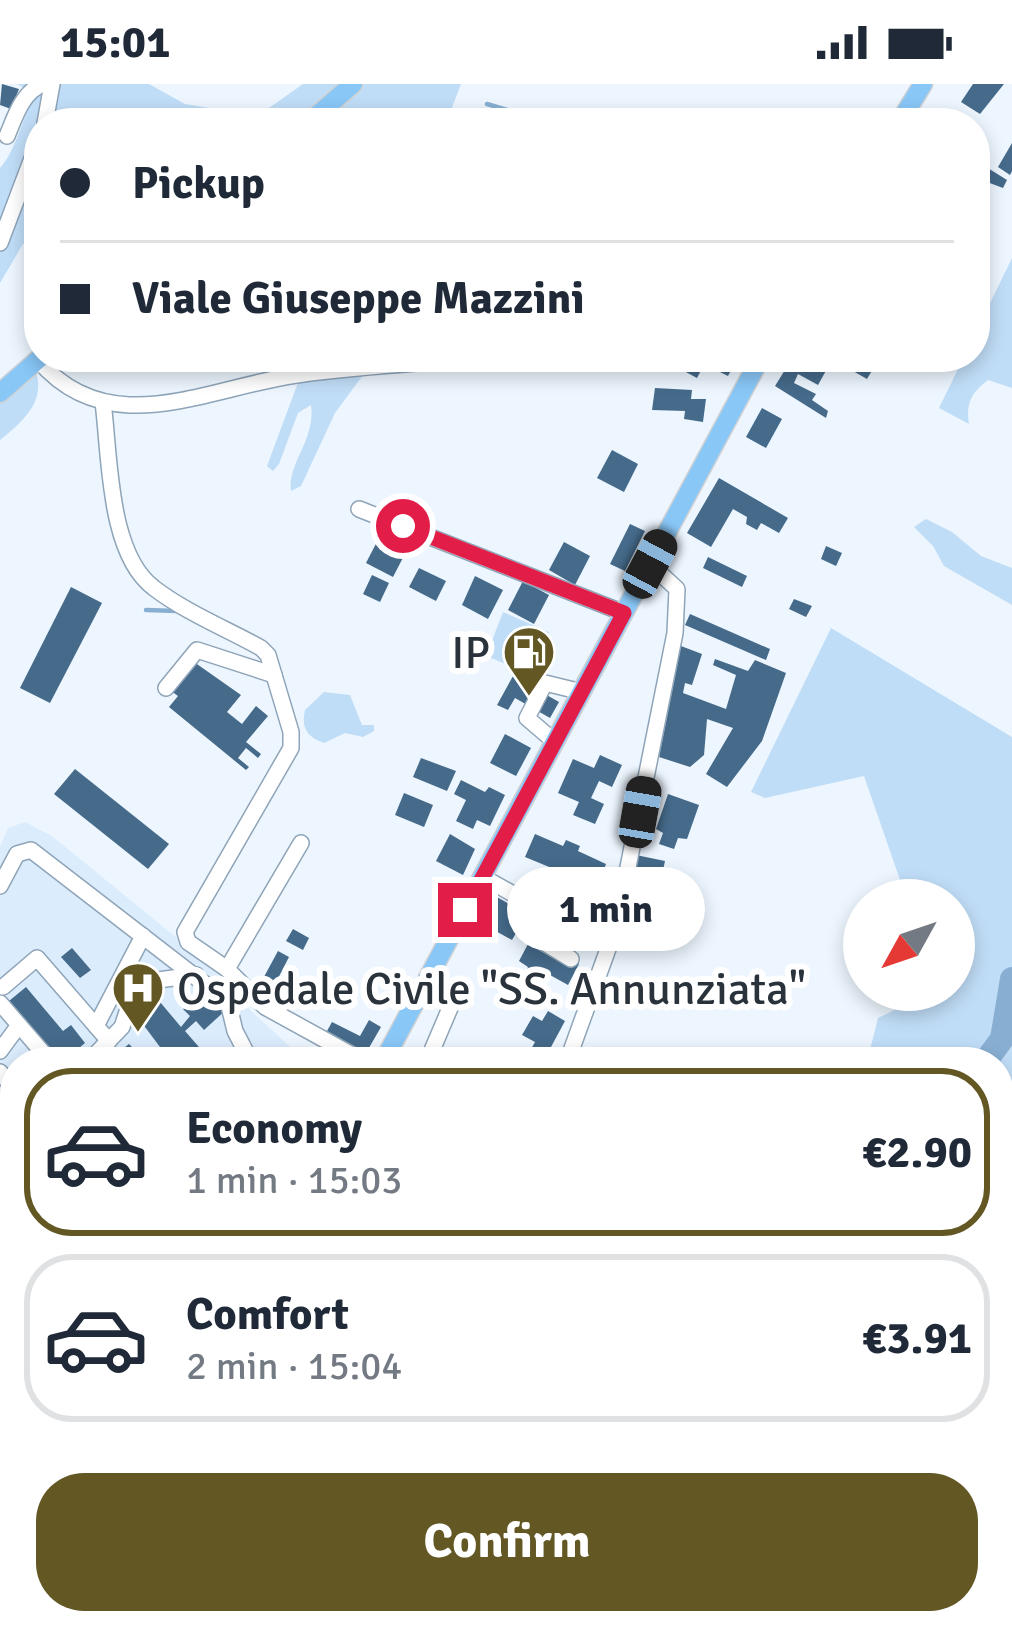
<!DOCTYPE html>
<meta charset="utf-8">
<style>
:root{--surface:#fff;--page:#f2f2f3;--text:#1f2937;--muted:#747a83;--line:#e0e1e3;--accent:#635724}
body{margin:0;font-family:Signika,sans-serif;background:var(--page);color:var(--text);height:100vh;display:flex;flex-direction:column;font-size:45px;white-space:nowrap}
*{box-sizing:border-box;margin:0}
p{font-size:39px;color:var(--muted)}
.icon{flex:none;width:66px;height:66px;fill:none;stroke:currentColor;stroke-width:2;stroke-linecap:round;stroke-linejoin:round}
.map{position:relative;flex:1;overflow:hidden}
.details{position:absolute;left:0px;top:963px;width:1014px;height:588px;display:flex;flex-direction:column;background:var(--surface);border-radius:48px 48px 0 0;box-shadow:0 6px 18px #0003}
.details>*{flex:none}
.top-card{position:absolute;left:24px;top:24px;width:966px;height:264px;border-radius:48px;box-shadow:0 6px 18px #0003;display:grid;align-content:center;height:264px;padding:0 36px;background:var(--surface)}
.needle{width:78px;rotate:230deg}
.fabs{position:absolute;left:843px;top:795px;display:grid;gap:24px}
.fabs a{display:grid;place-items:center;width:132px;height:132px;border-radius:50%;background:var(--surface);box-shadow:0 6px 18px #0003;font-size:60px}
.end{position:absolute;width:54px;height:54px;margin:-27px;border:15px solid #e11d48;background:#fff;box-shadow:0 0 0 6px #fff}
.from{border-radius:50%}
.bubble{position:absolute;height:84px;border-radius:42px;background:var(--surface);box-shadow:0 6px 18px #0003;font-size:39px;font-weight:800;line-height:84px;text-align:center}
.car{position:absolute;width:36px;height:72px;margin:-36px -18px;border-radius:15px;box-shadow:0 0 9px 3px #0007;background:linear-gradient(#222 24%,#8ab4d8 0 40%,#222 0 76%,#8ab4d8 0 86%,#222 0)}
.top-card b{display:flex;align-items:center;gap:42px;height:114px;font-size:45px}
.top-card b+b{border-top:3px solid var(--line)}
.top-card i{width:30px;height:30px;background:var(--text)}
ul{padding:21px 0 0;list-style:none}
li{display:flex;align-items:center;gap:36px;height:168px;margin:0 24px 18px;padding:0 12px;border:6px solid var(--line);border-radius:48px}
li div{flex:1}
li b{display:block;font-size:45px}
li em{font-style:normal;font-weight:800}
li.active{border-color:var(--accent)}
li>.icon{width:108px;height:108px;stroke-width:1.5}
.primary-button{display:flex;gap:24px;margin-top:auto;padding:24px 36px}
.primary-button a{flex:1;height:138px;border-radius:48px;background:var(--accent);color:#fff;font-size:48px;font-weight:800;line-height:138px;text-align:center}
.status{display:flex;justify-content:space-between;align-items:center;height:84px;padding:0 60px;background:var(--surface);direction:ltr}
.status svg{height:33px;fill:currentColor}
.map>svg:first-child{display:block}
</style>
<div class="status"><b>15:01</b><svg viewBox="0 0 49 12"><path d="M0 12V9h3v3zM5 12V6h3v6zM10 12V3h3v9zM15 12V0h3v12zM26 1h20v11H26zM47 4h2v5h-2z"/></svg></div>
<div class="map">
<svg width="1012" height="1551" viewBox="0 0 1012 1551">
<rect width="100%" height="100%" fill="#edf6ff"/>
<polygon fill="#dbecfd" points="25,738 52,752 216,886 250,926 307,978 15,978 15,1160 0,1157 0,763 8,744"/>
<g fill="#c0ddf7">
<path d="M 17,0 L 149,0 L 185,20 L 234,28 L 266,26 L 303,0 L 340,0 L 295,39 L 142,39 L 117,33 L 114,39 L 39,39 L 39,56 L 0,159 L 0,84 C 16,67 23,32 35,10 Z"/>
<polygon points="363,0 461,0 446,39 318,39"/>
<polygon points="39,69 39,162 23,160 0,199 0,167"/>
<path d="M 1012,174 L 1012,304 L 988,296 C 971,309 966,319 969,340 L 939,324 L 964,273 L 975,273 L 975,250 Z"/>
<path d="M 366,287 L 335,329 L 301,402 L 291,407 C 287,379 316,356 311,321 L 298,329 L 279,380 L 273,387 L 267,382 L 299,296 Z"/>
<path d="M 36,288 C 46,318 21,339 0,356 L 0,319 Z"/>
<polygon points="926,435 952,448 981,472 1012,484 1012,521 944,482 933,462 914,443"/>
<polygon points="503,528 549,548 530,590 486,572"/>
<polygon points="831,544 1012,653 1012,1103 999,1121 999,978 867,978 878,934 936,906 954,906 954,816 907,816 864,692 765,714 751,708"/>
<path d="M 324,608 L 350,611 L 362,641 L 374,641 L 374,647 L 363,653 L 345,649 L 324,659 C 307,653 301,644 305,626 Z"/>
<polygon points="789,1536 898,1536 897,1551 787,1551"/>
</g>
<polygon fill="#88afd2" points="659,1536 748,1536 745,1551 656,1551"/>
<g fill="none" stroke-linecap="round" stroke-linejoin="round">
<g stroke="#88afd2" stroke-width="4.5">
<polyline points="487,20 551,39"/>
<polyline points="146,526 177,527"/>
</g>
<g stroke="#88afd2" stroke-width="24">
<polyline points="985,978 1002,955 1012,895"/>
<polyline points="813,1536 818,1551"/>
</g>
</g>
<g fill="#456a8a">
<polygon points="2,0 19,5 11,25 0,21"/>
<polygon points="973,0 1004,0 980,30 961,18"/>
<polygon points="1012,59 1012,87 1010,91 998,83"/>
<polygon points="975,76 1007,96 1003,104 987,98 983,106 975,102"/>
<polygon points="692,273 706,277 697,294 684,287"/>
<polygon points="720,273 738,273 728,292 714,285"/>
<polygon points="793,273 815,273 828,283 818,301 798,290 794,299 816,310 812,316 828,327 826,334 775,302"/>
<polygon points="851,273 880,273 867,295 846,283"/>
<polygon points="655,304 692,306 691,315 706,315 703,338 684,335 685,327 652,326"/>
<polygon points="762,324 782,335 766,364 746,353"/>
<polygon points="612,366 638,380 624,408 597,394"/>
<polygon points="719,394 788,434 779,449 761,439 757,446 746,440 747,433 733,425 711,463 687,449"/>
<polygon points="630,440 645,447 625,487 610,480"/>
<polygon points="381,450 408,464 393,493 366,479"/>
<polygon points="564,458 590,472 575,501 549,486"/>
<polygon points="826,462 842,469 836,482 821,475"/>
<polygon points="708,473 747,492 742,503 703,484"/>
<polygon points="419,484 446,497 436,517 409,503"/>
<polygon points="372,491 389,499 380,518 363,510"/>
<polygon points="475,492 503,506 488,535 462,521"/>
<polygon points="523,497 549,511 534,540 508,526"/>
<polygon points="71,503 102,519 50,619 20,604"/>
<polygon points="794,515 812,522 806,533 789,525"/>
<polygon points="690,530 770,565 766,576 685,541"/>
<polygon points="681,562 702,570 692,601 685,599 683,609 726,625 736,591 713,581 715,575 748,587 755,576 786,589 762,657 727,703 706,690 733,644 707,635 704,671 690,683 659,673"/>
<polygon points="194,578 241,611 227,628 242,640 256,622 268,632 246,658 261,670 258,674 246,664 238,674 249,683 246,686 169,623 178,612 171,607"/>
<polygon points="513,592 559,618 550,634 515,614 508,626 497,621"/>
<polygon points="505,650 531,664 516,692 490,679"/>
<polygon points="600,671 622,681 612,703 599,697 591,714 604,720 595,740 573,731 579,718 558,709 573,675 594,684"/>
<polygon points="421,674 456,687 447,707 413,693"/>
<polygon points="75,685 169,760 148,785 54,710"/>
<polygon points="461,696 485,708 489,703 505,711 490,742 477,736 473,745 456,737 466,716 454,710"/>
<polygon points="404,709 433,721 424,743 395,731"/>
<polygon points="668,710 699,721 687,755 678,754 674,765 659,760 663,749 656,745"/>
<polygon points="450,750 475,765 463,791 436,777"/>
<polygon points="535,750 563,762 566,756 580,762 578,767 606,780 597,805 552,789 554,785 525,773"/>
<polygon points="636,771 665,777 658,809 629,802"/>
<polygon points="497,813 523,828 527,822 548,834 536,854 519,844 512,856 492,845 497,836 487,830"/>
<polygon points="599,828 611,832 603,867 591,865"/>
<polygon points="293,845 309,854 303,866 286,857"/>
<polygon points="528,860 555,875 558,869 579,880 568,901 550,891 543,903 524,892 528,883 519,877"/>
<polygon points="72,864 91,886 80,894 61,873"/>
<polygon points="278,867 289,873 271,908 259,902"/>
<polygon points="26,903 63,947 71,941 85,959 62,978 9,917"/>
<polygon points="205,903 227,925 204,946 196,937 185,947 212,978 175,978 167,969 156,978 106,978 129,960 144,976 160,963 142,939 128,935 136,912 160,918 181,943 190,932 183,925"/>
<polygon points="548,927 565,937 551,963 557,966 550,978 528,978 525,976 535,958 522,951 533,932 542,937"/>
<polygon points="369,936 381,943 366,969 327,947 332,938 360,952"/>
<polygon points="0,1184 15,1188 15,1229 0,1237"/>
<polygon points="0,1247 10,1268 15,1269 15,1293 0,1288"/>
<polygon points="0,1339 15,1344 15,1375 0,1370"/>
<polygon points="0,1396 15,1402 1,1443 0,1442"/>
<polygon points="16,1536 39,1536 32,1551 9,1551"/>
<polygon points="211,1536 227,1536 253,1551 202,1551"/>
<polygon points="293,1536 318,1536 310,1551 288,1544"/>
</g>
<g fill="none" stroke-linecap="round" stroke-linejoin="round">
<g stroke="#8ea4b8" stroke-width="18">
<g id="minor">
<polyline points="45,39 52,0"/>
<path d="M 7,52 C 15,33 22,8 43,0"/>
<polyline points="0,159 39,56"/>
<path d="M 38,276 C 109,360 209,303 297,291 C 361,282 426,279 490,273"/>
<path d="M 103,318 C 110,372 108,470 154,504 C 185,528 227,545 261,564 L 268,571 L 291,648 L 291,664 L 185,848 L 188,858 L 227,885 L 265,923 L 365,978"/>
<polyline points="359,425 624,529"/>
<polyline points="166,604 197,566 274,591"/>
<polyline points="555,658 527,634 545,599 582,608"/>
<polyline points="483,793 552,832 540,856 571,875"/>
<polyline points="0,802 17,770 31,766 228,918 235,947 251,978"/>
<polyline points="227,885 301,759"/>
<polyline points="3,903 37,874 109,957"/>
<polyline points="0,919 51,978"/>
<polyline points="96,942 143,852"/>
<polyline points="0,967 19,941"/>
<polyline points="88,978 122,943 135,904 143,898 196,891"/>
<polyline points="427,978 456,910 429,893"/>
<polyline points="567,978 616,843 675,549 677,505 650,480"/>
<polyline points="0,988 15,1006"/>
<polyline points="0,1119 15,1122"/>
<polyline points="0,1319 15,1324"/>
<polyline points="0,1384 15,1390"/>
<polyline points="90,1536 116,1551"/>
<polyline points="145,1536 171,1551"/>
<polyline points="484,1536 488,1551"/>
<polyline points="178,1551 186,1536"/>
<polyline points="617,1551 620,1536"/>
</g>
</g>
<g stroke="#d0d2d4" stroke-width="21">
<g id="major">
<polyline points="308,39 353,0"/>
<polyline points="899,39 923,0"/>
<polyline points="0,309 41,273"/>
<polyline points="383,978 761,273"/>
<polyline points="76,1551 84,1536"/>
</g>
</g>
<use href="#minor" stroke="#fff" stroke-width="15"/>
<use href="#major" stroke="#89c7f7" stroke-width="18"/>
</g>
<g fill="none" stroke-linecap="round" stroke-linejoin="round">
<polyline stroke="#e11d48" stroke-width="15" points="403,442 624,529 465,826"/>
</g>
<defs>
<g id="fuel-pin" transform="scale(2.7)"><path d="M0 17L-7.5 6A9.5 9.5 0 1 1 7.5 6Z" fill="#635724" stroke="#fff"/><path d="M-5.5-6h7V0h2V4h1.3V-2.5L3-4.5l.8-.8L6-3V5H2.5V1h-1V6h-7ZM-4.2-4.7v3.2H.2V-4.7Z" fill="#fff"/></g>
<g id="hospital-pin" transform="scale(2.7)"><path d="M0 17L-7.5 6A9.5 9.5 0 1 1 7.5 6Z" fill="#635724" stroke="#fff"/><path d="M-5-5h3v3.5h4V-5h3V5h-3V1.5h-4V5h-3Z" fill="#fff"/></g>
</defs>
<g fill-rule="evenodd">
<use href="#fuel-pin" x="529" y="568"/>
<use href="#hospital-pin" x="138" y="904"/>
</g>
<g text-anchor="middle" stroke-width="12" stroke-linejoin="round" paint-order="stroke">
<g font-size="45" fill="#2a323b" stroke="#fff" text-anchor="end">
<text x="490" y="584">IP</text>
<text x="177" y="920" text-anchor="start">Ospedale Civile "SS. Annunziata"</text>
</g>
</g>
</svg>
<div class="fabs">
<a><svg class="needle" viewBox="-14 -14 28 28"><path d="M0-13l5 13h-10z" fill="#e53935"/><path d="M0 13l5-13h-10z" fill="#747a83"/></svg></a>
</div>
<i class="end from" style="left:403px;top:442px"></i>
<i class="end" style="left:465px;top:826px"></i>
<div class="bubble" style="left:507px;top:783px;width:198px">1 min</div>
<i class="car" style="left:650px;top:480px;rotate:28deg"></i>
<i class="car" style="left:640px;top:728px;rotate:10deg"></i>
<div class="top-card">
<b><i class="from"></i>Pickup</b>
<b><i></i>Viale Giuseppe Mazzini</b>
</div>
<section class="details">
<ul>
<li class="active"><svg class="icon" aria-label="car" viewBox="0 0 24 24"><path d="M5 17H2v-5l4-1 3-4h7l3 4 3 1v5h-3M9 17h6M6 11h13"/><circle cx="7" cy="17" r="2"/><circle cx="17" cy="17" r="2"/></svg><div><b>Economy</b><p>1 min · 15:03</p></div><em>€2.90</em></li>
<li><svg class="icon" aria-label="car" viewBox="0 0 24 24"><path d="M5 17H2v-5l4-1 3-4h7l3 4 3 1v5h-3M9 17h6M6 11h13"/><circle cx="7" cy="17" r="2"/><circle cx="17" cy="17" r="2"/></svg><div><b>Comfort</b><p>2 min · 15:04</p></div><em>€3.91</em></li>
</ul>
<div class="primary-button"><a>Confirm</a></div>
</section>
</div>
